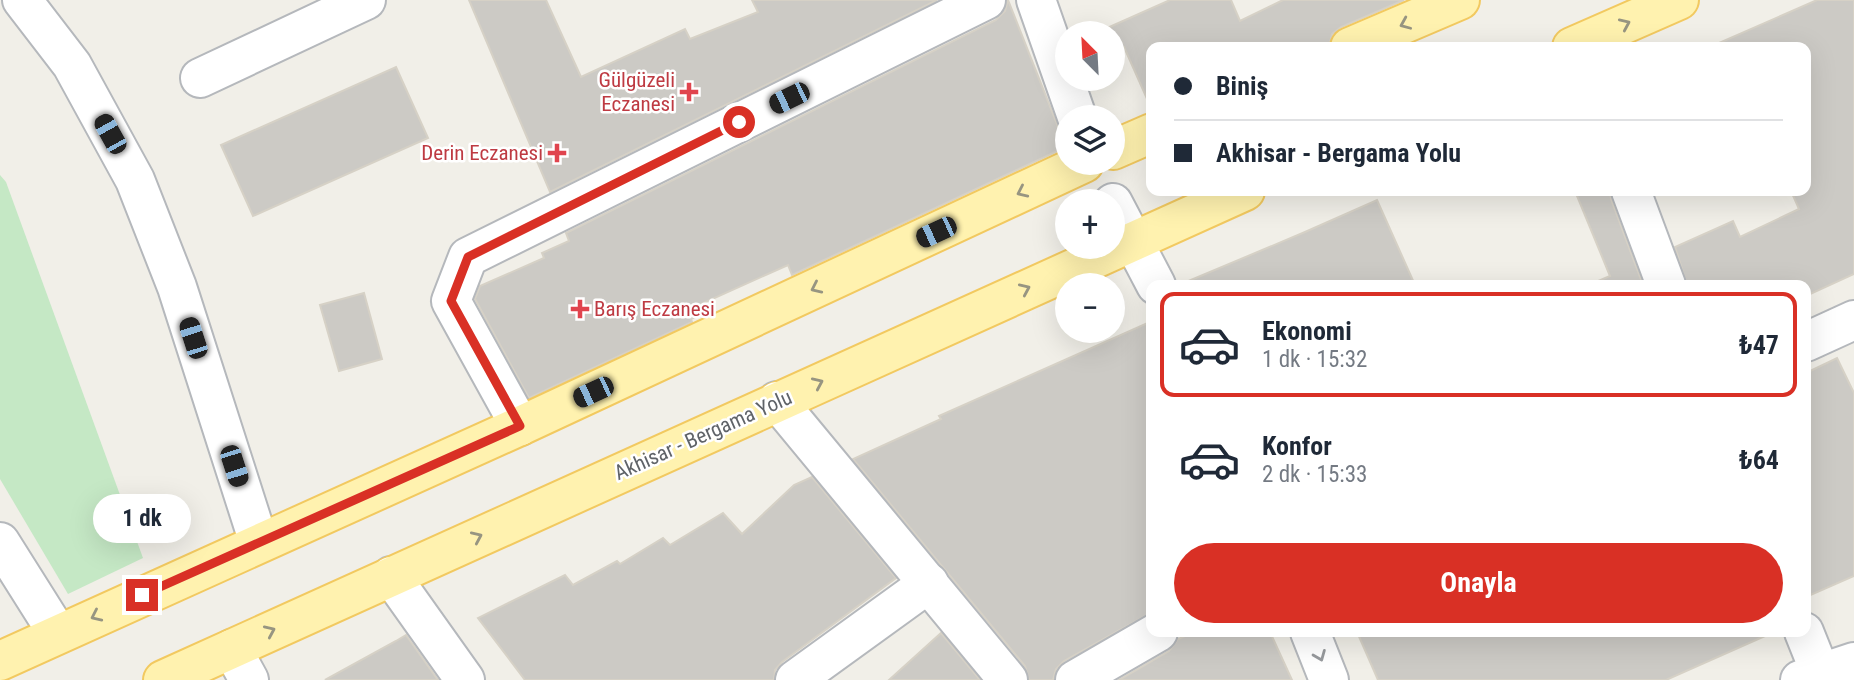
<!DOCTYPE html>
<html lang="tr">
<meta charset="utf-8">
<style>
:root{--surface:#fff;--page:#f6f6f7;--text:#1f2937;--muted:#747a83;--line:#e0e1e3;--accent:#d93025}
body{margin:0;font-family:"Roboto Condensed",sans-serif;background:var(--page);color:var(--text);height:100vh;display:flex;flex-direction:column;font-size:26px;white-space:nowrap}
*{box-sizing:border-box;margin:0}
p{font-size:23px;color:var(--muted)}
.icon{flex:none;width:38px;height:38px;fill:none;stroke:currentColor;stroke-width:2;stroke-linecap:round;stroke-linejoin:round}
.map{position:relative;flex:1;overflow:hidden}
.side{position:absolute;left:1146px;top:280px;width:665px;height:357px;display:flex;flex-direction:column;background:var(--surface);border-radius:14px;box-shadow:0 7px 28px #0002}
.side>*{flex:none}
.top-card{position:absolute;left:1146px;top:42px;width:665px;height:154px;border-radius:14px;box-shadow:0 7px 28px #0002;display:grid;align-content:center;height:154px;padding:0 28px;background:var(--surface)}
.needle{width:46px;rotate:336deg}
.buttons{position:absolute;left:1055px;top:21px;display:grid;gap:14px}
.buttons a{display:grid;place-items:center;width:70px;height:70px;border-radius:50%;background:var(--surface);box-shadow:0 7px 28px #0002;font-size:35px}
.end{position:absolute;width:32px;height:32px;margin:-16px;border:9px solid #d93025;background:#fff;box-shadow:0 0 0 4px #fff}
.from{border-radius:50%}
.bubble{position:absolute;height:49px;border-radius:24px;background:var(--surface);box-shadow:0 7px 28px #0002;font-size:23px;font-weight:700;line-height:49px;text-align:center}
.car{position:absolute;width:21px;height:42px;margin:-21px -10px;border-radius:9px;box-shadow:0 0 5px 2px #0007;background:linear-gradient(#222 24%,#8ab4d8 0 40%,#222 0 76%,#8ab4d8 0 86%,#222 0)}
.top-card b{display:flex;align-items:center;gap:24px;height:66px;font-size:26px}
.top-card b+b{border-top:2px solid var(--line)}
.top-card i{width:18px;height:18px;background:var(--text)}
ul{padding:12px 0 0;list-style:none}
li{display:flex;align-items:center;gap:21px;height:105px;margin:0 14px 10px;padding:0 14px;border:4px solid transparent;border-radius:14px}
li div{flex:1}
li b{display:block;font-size:26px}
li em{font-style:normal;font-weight:700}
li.on{border-color:var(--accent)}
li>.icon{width:63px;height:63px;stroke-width:1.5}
.action{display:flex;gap:14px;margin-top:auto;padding:14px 28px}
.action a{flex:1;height:80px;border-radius:42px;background:var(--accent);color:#fff;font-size:28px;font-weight:700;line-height:80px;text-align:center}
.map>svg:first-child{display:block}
</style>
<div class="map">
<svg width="1854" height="680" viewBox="0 0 1854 680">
<rect width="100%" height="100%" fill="#f1efe8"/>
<polygon fill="#c5e8c5" points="0,175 6,182 143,558 68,594 0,479"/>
<g fill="#cccac5" stroke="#d6d1c6" stroke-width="2">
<polygon points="469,0 546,0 581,77 685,29 690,39 758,12 752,0 937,0 550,192"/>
<polygon points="1008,0 1066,147 792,275 788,265 701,304 705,312 691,319 692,322 529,398 475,299 480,286 544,258 542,253 569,241 566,233 996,20 1005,11"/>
<polygon points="1170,0 1231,0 1240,21 1283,0 1404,0 1341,27 1332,34 1329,47 1152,47 1152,110 1124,47 1113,47 1113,33 1096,33"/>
<polygon points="1817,0 1854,0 1854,274 1806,296 1806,285 1687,285 1675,247 1733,221 1740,237 1799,209 1791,191 1806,191 1806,47 1710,47"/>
<polygon points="396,67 428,138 253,216 221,145"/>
<polygon points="1575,191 1610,191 1611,199 1643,285 1589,285 1610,276"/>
<polygon points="1377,200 1415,285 1179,285 1305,232"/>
<polygon points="364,293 382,359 339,371 320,305"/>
<polygon points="1152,321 1152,612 1064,661 1056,669 1053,680 1029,680 1025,666 853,459 941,419 939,416"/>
<polygon points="1837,358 1854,393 1854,576 1806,597 1806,373"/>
<polygon points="812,477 896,578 782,662 775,670 774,680 525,680 478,618 565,575 573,585 617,561 620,564 663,538 670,545 723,513 742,534 794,485"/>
<polygon points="1194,632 1270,632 1292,680 1119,680 1169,651 1178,639"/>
<polygon points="1357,632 1774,632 1666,680 1378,680"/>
<polygon points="941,633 980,680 889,680"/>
<polygon points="406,635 438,680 325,680 396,641"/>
</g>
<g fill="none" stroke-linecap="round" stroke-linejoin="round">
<g stroke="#b5b8bc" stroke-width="42">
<g id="street">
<polyline points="22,0 72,65 135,180 177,287 259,543"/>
<polyline points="1036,0 1077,117"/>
<polyline points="200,78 366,0"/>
<polyline points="1631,191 1666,285"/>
<polyline points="1113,203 1156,285"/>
<polyline points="1806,342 1854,320"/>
<polyline points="777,401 1008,680"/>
<polyline points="520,426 451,301 468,257 986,0"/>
<polyline points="0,542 58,634"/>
<polyline points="391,576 465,680"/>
<polyline points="1310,632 1329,680"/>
<polyline points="1804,632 1820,672"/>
<polyline points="232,649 249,680"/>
<polyline points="795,680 929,583"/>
<polyline points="1075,680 1158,632"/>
<polyline points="1800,680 1854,662"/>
</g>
</g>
<g stroke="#f2c960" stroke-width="42">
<g id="primary">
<polyline points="1350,47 1460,0"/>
<polyline points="1572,47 1679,0"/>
<polyline points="1113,150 1152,133"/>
<polyline points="0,661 520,426 1084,163"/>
<polyline points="163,680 1245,191"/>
</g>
</g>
<use href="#street" stroke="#fff" stroke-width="38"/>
<use href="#primary" stroke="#fff2af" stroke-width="38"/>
</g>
<defs><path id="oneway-chevron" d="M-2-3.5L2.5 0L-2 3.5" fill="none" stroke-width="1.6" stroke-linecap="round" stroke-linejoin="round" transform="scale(1.75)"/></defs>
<g stroke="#979581">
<use href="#oneway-chevron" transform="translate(1405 24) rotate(157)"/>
<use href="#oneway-chevron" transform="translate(1625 24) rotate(-24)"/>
<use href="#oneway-chevron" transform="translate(1022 192) rotate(155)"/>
<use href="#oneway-chevron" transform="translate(816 288) rotate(155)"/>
<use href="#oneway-chevron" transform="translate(1025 289) rotate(-24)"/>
<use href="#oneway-chevron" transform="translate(818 383) rotate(-24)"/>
<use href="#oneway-chevron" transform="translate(477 537) rotate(-24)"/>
<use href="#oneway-chevron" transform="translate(96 616) rotate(155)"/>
<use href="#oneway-chevron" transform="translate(270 631) rotate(-24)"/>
</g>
<use stroke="#979a9d" href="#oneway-chevron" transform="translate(1320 656) rotate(68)"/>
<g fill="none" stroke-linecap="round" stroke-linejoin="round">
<polyline stroke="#d93025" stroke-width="9" points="142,595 520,426 451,301 468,257 739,122"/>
</g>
<g fill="#e0444e" stroke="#fff" stroke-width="2.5">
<path d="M685.5 81.5h7v7h7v7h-7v7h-7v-7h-7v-7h7z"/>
<path d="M553.5 142.5h7v7h7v7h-7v7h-7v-7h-7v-7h7z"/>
<path d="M576.5 298.5h7v7h7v7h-7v7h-7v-7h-7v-7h7z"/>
</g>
<g text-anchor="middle" stroke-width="5" stroke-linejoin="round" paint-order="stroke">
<g font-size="21" fill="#be3a42" stroke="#fff" text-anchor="end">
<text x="675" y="87">Gülgüzeli<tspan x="675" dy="24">Eczanesi</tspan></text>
<text x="543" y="160">Derin Eczanesi</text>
<text x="594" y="316" text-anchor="start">Barış Eczanesi</text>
</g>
<g font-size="21" fill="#5f6368" stroke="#fff">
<text transform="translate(703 435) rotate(-24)" y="7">Akhisar - Bergama Yolu</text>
</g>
</g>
</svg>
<div class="buttons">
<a><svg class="needle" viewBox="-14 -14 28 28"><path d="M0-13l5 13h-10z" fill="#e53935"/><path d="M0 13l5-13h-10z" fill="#747a83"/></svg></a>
<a><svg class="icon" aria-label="layers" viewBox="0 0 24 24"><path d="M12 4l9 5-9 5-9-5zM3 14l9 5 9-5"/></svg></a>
<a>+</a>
<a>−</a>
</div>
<i class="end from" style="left:739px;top:122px"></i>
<i class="end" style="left:142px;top:595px"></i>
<div class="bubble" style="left:93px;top:494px;width:98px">1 dk</div>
<i class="car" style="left:789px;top:98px;rotate:244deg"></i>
<i class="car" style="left:110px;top:134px;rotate:331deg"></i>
<i class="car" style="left:936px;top:232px;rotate:245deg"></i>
<i class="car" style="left:193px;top:338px;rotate:342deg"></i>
<i class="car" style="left:593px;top:392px;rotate:245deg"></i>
<i class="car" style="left:234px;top:466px;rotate:162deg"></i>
<div class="top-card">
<b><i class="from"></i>Biniş</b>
<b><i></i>Akhisar - Bergama Yolu</b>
</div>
<section class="side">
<ul>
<li class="on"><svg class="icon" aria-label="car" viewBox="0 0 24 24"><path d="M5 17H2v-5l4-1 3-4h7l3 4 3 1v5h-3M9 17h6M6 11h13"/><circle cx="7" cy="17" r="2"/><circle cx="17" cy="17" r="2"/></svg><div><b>Ekonomi</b><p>1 dk · 15:32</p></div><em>₺47</em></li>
<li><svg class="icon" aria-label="car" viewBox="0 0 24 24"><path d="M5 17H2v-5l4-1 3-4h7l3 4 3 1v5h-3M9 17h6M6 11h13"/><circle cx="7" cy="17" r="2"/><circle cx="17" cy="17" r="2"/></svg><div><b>Konfor</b><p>2 dk · 15:33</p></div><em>₺64</em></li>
</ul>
<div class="action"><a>Onayla</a></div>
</section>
</div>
